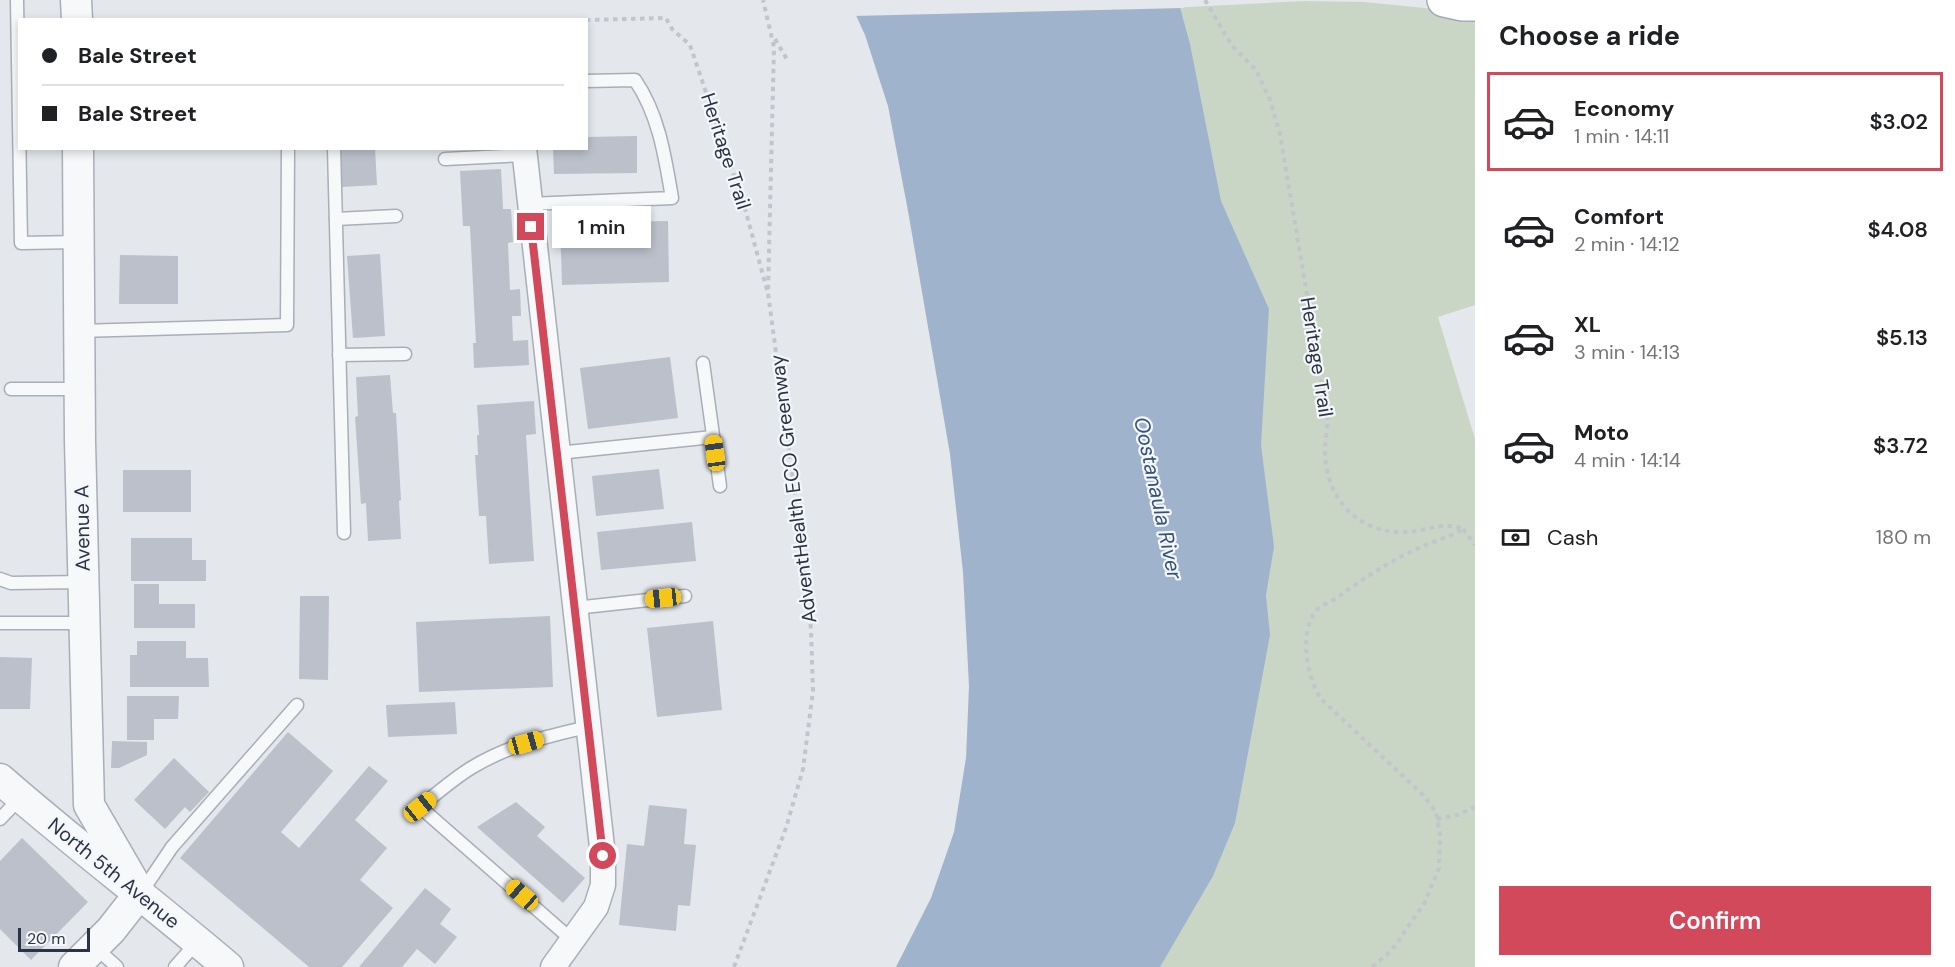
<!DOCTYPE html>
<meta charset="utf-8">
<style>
:root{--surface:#fff;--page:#f2f2f2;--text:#202124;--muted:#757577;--line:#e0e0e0;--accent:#d1495b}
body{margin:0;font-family:"DM Sans",sans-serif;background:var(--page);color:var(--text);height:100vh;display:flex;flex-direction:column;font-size:22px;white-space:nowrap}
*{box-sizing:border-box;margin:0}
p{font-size:20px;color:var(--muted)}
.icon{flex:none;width:33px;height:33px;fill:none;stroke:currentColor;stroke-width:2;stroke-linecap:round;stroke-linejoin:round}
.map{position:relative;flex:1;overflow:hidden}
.drawer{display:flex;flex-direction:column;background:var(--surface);width:480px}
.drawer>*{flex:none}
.banner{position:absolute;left:18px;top:18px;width:570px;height:132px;border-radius:0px;box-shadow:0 3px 9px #0003;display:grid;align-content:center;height:132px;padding:0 24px;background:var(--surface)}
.scale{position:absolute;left:18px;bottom:15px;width:72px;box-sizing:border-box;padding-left:6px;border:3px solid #2b3445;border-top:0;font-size:16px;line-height:21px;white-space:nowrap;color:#2b3445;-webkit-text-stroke:4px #f4f6f9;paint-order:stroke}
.end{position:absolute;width:27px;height:27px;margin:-14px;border:8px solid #d1495b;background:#fff;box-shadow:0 0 0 3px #fff}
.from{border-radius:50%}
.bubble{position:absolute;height:42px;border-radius:0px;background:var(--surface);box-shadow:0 3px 9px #0003;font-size:20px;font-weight:600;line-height:42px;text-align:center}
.car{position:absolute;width:18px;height:36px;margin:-18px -9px;border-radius:8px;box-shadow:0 0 4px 2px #0007;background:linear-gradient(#f5c518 24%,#345 0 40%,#f5c518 0 76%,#345 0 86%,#f5c518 0)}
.banner b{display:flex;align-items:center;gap:21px;height:57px;font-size:22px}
.banner b+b{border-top:2px solid var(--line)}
.banner i{width:15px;height:15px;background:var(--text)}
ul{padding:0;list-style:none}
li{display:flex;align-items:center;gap:18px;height:99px;margin:0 12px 9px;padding:0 12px;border:3px solid transparent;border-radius:0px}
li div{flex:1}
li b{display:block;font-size:22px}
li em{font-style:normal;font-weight:600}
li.selected{border-color:var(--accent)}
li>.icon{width:54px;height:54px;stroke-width:1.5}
h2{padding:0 24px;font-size:27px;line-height:72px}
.pay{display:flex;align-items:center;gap:15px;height:66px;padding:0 24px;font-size:22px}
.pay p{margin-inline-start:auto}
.button{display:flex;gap:12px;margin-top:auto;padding:12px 24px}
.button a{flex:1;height:69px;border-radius:0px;background:var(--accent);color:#fff;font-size:24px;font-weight:600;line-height:69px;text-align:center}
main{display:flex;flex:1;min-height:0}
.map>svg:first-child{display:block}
</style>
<main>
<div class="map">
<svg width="1475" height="967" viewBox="0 0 1475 967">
<rect width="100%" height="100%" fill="#e4e7ec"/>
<polygon fill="#c9d6c5" points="1305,1 1364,2 1475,13 1475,305 1438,317 1475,439 1475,967 1025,967 1052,14"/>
<polygon fill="#9fb4cc" points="849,0 1178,0 1190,44 1221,201 1269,309 1261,445 1274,547 1266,595 1270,635 1235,823 1213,876 1160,967 896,967 931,898 954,832 966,758 969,686 963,572 950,454 908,211 888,106 865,35"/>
<polygon fill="#e4e7ec" points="846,0 1182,0 1184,8 853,16"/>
<g fill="#bbc0ca">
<polygon points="637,136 637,173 554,174 553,148 586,148 586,137"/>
<polygon points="340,148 375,148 377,185 342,187"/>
<polygon points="501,169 503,209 511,209 513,242 508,243 510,290 520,289 521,316 512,316 513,341 528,340 529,365 474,368 473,343 476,343 470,226 463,226 460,171"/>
<polygon points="668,221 669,282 562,285 560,223"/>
<polygon points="380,254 385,336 353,338 347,256"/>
<polygon points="120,255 178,256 178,304 119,304"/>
<polygon points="670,357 678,418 588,429 580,368"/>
<polygon points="390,375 393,413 396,413 401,500 399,501 401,539 368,541 366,503 361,504 355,417 358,416 356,377"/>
<polygon points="534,401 536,434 526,435 534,561 489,564 486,516 479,516 475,455 478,455 477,435 479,435 477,405"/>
<polygon points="659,469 664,509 596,516 592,476"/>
<rect x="123" y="470" width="68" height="42"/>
<polygon points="692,522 696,561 601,570 597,532"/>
<polygon points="131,538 192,538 192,560 206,560 206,581 131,581"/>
<polygon points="134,584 159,584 159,604 195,604 195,628 134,628"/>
<polygon points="300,596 329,596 328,680 299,679"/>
<polygon points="550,616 553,687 419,692 416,622"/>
<polygon points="713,621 722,710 657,717 647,628"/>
<polygon points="137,641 186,641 186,658 208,658 209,687 130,687 130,655 137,655"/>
<polygon points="0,657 32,658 30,709 0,709"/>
<polygon points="127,696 179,696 178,719 154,719 154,740 127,740"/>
<polygon points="455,702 457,734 388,737 386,705"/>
<polygon points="288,732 333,771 281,832 299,848 369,766 388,781 355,820 387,848 360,880 393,908 342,967 309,967 180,858"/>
<polygon points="112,741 147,742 147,755 119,768 111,768"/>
<polygon points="174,758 209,792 190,812 185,807 165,829 134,800"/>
<polygon points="516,802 545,827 537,836 585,878 563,903 477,827"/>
<polygon points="649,805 687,809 684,844 696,845 690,906 678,905 676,931 619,925 627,844 644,846"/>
<polygon points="22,838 88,902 31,960 0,929 0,861"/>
<polygon points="425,888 451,909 440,924 457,937 435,964 417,949 402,967 359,967"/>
</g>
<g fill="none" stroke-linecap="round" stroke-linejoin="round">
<g stroke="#a9aeb7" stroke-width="15">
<g id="service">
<polyline points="17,0 21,243 79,242"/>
<polyline points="334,148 344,533"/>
<polyline points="445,159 524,155"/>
<path d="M 529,204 L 672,198 C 665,157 659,115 635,80 L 586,81"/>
<polyline points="336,219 396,216"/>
<polyline points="79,331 287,325 288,148"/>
<polyline points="339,355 405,354"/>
<polyline points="703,363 720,486"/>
<polyline points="11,389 79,389"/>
<polyline points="558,453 713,437"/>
<polyline points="0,579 11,583 83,582"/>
<polyline points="575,608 685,596"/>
<polyline points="0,623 84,623"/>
<polyline points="0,819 21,797"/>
<polyline points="141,893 172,847 297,705"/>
<path d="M 572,940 L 420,807 C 436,794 453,779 471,768 C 507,746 547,736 588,727"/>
<polyline points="95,947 117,967"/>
<polyline points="175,967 198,941"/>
</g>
</g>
<g stroke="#a9aeb7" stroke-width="27">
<polyline id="minor" points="524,148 603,856 603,885 596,907 553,967"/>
</g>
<g stroke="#a9aeb7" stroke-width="33">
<g id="tertiary">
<polyline points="76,0 77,20"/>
<polyline points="78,148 80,441 89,805 140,893"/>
<path d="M 0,779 C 74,844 153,903 228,967"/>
<polyline points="74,967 111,930 140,893"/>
</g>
</g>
<g stroke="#a3abb8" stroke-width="36">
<polyline id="primary" points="1444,0 1462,4 1475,4"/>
</g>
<g stroke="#c2c5cb" stroke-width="4" stroke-dasharray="4.5 4.5" stroke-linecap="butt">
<path d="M 1205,0 L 1232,46 L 1256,70 L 1270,100 L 1280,134 L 1328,420 C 1327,430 1325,442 1325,452 C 1326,501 1360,535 1409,532 C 1427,530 1446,521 1463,529 C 1449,537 1435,541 1421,547 C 1391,560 1364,578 1338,597 C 1331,602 1320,605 1315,612 C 1299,635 1307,677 1321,699 L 1424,796 L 1436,812 L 1440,835 L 1439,868 L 1425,902 L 1399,940 L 1392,950 L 1372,967"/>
<polyline points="586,20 666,18 672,29 690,45 744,205 767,290"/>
<polyline points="775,39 788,61"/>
<polyline points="1463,529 1475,545"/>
<polyline points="1437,819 1457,815 1475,807"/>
<polyline points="734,967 786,828 803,769 813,691 811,629 797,509 768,293 774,47 763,0"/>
</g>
<use href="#service" stroke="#f7f8fa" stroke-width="12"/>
<use href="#minor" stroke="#f7f8fa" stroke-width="24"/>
<use href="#tertiary" stroke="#f7f8fa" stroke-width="30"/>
<use href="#primary" stroke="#fff" stroke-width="33"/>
</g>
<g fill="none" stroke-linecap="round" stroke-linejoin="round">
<polyline stroke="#d1495b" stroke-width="8" points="531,227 603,856"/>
</g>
<g text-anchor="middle" stroke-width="4.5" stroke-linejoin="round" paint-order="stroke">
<g font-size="20" fill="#2b3445" stroke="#f4f6f9">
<text transform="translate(726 151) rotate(72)" y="7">Heritage Trail</text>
<text transform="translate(1317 357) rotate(81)" y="7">Heritage Trail</text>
<text transform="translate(793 489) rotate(-97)" y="7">AdventHealth ECO Greenway</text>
<text transform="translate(82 528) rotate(-91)" y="7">Avenue A</text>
<text transform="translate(114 873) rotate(39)" y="7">North 5th Avenue</text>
</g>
<g font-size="21" font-style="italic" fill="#34527a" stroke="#f4f6f9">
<text transform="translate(1158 498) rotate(78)" y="7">Oostanaula River</text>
</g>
</g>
</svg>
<div class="scale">20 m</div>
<i class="end from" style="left:603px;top:856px"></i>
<i class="end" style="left:531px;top:227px"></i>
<div class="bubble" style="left:552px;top:206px;width:99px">1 min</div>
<i class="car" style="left:715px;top:453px;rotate:352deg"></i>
<i class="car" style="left:663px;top:598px;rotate:264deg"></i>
<i class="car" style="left:526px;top:743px;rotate:74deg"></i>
<i class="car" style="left:420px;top:807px;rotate:51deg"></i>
<i class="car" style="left:522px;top:895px;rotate:311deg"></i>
<div class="banner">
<b><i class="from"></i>Bale Street</b>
<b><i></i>Bale Street</b>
</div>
</div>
<section class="drawer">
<h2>Choose a ride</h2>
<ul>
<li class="selected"><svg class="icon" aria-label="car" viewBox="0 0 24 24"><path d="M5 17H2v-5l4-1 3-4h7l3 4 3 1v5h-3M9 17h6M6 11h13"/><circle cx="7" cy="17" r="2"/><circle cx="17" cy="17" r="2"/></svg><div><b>Economy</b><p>1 min · 14:11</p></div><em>$3.02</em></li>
<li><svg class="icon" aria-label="car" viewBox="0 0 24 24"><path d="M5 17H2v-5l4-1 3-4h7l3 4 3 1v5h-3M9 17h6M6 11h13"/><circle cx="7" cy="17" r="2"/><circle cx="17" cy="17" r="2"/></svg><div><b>Comfort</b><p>2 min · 14:12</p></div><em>$4.08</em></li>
<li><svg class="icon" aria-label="car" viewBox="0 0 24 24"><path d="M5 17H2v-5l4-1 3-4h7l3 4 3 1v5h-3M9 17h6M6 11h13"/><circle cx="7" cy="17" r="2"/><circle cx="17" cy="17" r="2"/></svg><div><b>XL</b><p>3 min · 14:13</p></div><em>$5.13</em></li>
<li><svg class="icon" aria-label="car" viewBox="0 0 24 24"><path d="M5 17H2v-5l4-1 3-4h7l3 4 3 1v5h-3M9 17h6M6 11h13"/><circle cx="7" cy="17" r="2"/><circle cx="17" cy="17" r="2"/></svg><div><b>Moto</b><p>4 min · 14:14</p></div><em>$3.72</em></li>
</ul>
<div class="pay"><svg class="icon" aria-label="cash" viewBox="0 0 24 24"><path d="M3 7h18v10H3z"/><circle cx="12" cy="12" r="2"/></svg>Cash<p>180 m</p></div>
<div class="button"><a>Confirm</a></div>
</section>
</main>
